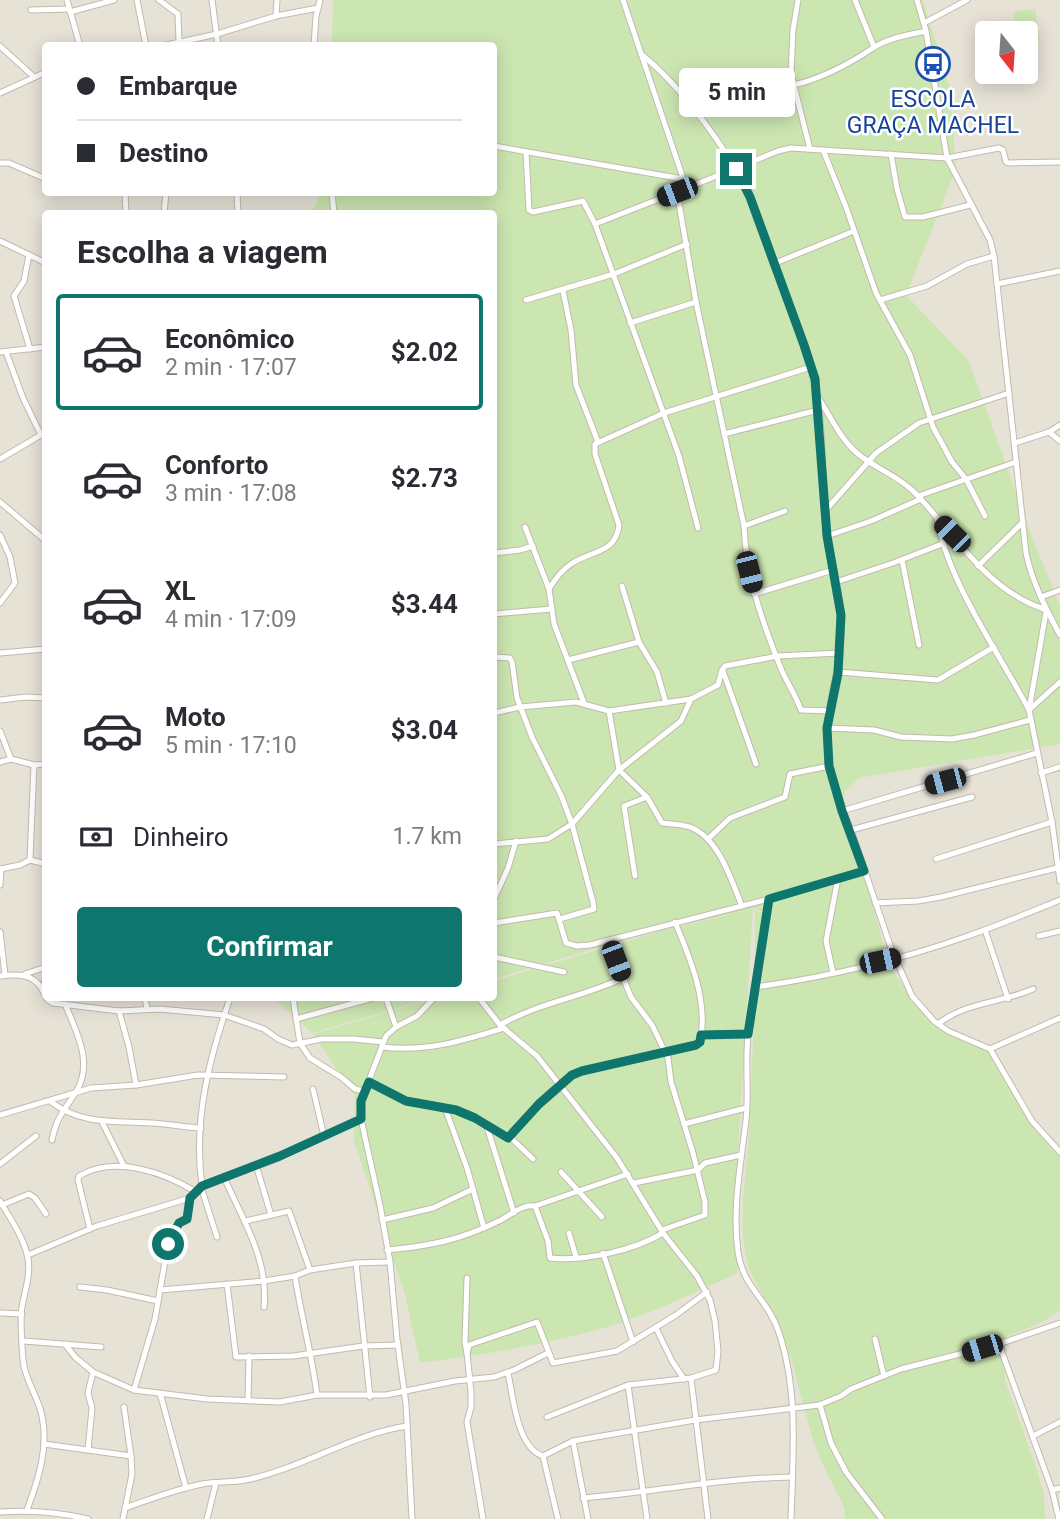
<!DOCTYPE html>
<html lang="pt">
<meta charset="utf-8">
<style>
:root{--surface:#fff;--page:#f7f7f7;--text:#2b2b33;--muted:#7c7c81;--line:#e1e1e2;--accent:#0f766e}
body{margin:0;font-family:Roboto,sans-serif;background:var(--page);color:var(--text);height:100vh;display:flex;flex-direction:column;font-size:26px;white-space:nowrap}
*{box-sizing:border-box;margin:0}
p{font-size:23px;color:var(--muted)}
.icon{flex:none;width:38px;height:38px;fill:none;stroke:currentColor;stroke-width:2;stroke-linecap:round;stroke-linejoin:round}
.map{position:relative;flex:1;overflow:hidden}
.sheet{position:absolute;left:42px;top:210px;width:455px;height:791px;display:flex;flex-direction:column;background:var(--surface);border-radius:7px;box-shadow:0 4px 18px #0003}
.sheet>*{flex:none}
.top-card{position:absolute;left:42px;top:42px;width:455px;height:154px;border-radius:7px;box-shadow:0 4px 18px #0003;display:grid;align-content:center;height:154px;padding:0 35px;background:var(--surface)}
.needle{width:46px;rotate:163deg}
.tools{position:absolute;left:975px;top:21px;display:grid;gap:14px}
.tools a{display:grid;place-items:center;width:63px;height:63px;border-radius:7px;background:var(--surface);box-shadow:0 4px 18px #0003;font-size:35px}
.end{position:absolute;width:32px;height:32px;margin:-16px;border:9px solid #0f766e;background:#fff;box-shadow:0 0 0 4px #fff}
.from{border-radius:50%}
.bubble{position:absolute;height:49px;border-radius:7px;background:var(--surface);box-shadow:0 4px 18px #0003;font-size:23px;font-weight:700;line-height:49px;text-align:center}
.car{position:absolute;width:21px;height:42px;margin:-21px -10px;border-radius:9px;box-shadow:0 0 5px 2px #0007;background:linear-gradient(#222 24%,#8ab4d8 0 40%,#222 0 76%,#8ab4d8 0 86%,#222 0)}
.top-card b{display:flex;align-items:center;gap:24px;height:66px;font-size:26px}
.top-card b+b{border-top:2px solid var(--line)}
.top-card i{width:18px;height:18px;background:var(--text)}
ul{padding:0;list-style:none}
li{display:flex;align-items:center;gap:21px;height:116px;margin:0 14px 10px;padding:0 21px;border:4px solid transparent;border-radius:7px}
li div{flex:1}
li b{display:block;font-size:26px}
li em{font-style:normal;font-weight:700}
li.active{border-color:var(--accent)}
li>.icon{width:63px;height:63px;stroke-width:1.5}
h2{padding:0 35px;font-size:32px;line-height:84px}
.pay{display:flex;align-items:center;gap:18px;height:77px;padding:0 35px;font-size:26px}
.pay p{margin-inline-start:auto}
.button{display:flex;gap:14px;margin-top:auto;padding:14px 35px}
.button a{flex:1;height:80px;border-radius:7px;background:var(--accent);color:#fff;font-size:28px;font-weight:700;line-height:80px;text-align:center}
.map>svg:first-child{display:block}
</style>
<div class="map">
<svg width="1060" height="1519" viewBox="0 0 1060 1519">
<rect width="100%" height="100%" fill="#f3f0e7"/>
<path fill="#e7e2d6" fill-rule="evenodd" d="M 0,0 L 1060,0 L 1060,1519 L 0,1519 ZM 987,33 L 1026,33 L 1026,72 L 987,72 ZM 46,46 L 494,46 L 494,192 L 46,192 ZM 46,214 L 494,214 L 494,998 L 46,998 Z"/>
<g fill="#cce6b1">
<path d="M 333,0 L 923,0 L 950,88 L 956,169 L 906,295 L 969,361 L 1030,532 L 1060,606 L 1060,744 L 859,778 L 843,794 L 889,966 L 927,1019 L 948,1035 L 958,1036 L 990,1052 L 1028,1121 L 1060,1154 L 1060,1310 L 1043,1322 L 1005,1337 L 1005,1380 L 1036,1467 L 1044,1494 L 1045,1519 L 845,1519 L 844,1508 C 834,1485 820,1463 813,1440 C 802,1404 795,1367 782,1332 C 772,1306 751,1283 746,1256 C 737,1215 747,1174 749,1133 C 753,1059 755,984 755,910 L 770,915 L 755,908 L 753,909 L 735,1199 L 738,1273 C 694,1293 650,1314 604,1328 C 543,1345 482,1355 420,1363 L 405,1295 L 354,1141 L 355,1096 L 313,1034 L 437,998 L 494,998 L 494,981 L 664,930 L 745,911 L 664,928 L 494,979 L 494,214 L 311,214 L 321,193 L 494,192 L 494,46 L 332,45 Z"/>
<polygon points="1035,9 1040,41 1026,43 1026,33 1016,33 1013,12"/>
<polygon points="273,998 432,998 312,1033"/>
</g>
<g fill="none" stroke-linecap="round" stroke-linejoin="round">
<g stroke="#c1bbad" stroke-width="7">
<g id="minor">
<polyline points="67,0 80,46"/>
<polyline points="137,0 146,46"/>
<polyline points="159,0 178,14 179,42"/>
<polyline points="212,0 218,46"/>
<polyline points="623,0 686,187"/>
<polyline points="798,0 793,30 791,74 810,149"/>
<polyline points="855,0 874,47"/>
<path d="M 917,0 L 926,31 L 947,158 L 990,240 L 994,256 L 1026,553 C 1032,582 1046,609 1060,635"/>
<polyline points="31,10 69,9"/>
<polyline points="70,12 114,0"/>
<polyline points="276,16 277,0"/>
<polyline points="924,23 967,0"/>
<polyline points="0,46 34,77"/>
<polyline points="162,46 217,34 276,16 318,8"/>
<polyline points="314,46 316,16 320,0"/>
<path d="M 641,54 C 680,85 728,149 748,194 C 758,217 765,242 774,265 C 786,299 800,332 811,367 C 826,421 820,481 827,537 C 831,569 841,599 841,632 C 841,664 830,695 827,727 C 825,763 836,798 851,830 L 892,951 L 912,996 L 934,1021 L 948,1031 L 990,1049 L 1032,1121 L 1060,1152"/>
<path d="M 794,85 C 823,78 849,64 873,48 C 887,38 909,35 926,31"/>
<polyline points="0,93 46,72"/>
<polyline points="494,146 683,179"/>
<polyline points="823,150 846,207 876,293 910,355 933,427 952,462 966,479 985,516"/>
<polyline points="526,152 529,210 533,212 583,201 595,224 679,456 698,528"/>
<polyline points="891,154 897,189 905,217 923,217 970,205"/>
<polyline points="0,163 9,163 46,179"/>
<polyline points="125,192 126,214"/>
<polyline points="237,192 238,214"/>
<polyline points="332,192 334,214"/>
<polyline points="164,214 166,192"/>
<polyline points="595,224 677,192"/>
<polyline points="0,241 46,263"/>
<polyline points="29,255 24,281 14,296 30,349"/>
<polyline points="773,264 854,231"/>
<polyline points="997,284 1060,271"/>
<polyline points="563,291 571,330 576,385 598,442"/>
<polyline points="526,300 614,274 687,244"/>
<polyline points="880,300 927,286 967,264 994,256"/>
<polyline points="630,323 696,302"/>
<polyline points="0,352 46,347"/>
<polyline points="6,352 23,398 41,435"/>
<path d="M 818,397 C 830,416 841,440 858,454 C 876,469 899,476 915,493 C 956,535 986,590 1044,609"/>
<polyline points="1049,432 1060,441"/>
<polyline points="724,434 818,410"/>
<polyline points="1015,443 1049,432 1060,425"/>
<polyline points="0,459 46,432"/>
<polyline points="918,496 1016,462"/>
<polyline points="0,502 46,541"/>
<polyline points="826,510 876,453 919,423 1009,393"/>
<path d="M 937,519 C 949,584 998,651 1029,710"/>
<polyline points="744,526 785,511"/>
<polyline points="525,527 549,589 554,624 584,703"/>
<polyline points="0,535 10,557 15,583 0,603"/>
<polyline points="827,536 871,521 921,499"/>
<polyline points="494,553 520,550 533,546"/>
<polyline points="902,560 919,645"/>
<polyline points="978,566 1023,522"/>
<polyline points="836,582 893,563 942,544"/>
<polyline points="622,586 639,642 657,672 666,703"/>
<path d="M 549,589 C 555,579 562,570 571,564 C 591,550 616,554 619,525 L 595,454 L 595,444 L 664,413 L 811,367"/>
<polyline points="754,594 833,570"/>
<polyline points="1041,597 1060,590"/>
<polyline points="1046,612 1029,710 1052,822 1060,881"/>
<polyline points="494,614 551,609"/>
<polyline points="0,653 46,649"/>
<polyline points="494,657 510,658 512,662 517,698 532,737 561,795 572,824 593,902 594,909 560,919"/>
<polyline points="568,660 639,642"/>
<polyline points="723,671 756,764"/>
<polyline points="838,672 938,680 994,647"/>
<polyline points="0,700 26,697 46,698"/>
<polyline points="1029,710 1060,682"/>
<path d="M 609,711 L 619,770 L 647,797 L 662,823 C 671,824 681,824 690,827 C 719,838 731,880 742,906"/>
<path d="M 830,711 L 801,710 C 796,696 788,684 782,671 C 763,624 746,577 744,526 L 696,302 L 677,192 L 778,151 L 791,148 L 947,158 L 999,148 L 1003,150 L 1006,162 L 1009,163 L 1060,162"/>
<polyline points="494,713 520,707 576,702 609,711 691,699"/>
<polyline points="827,728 874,730 901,737 952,739 974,735 1030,720"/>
<polyline points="0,731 11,759 34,765 46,764"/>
<polyline points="0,762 11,759"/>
<polyline points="34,765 30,860 46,864"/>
<polyline points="1041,773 1060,767"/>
<polyline points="842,811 1037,753"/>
<polyline points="851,830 972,797"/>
<polyline points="708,839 730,818 785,797 790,774 829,766"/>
<polyline points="494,844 548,839 572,824 619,770 681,721 691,699 718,685 722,670 725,666 778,656 840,653"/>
<polyline points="936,859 1052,822"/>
<polyline points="0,869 20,865 30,860"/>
<polyline points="635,876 624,806 647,797"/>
<polyline points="0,885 1,869"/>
<polyline points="494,899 508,868 516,841"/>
<path d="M 769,899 C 762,944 754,989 748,1035 C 745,1063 749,1092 746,1120 C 741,1163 732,1208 738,1252 C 743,1288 767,1298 778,1330 C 799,1389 793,1457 791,1519"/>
<polyline points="875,903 918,901 941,897 1057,868"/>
<polyline points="494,923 557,913 566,943 577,946 590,945 769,899 864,871"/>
<polyline points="985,930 1008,999"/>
<polyline points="0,932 5,975"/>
<polyline points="1039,936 1060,931"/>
<polyline points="608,941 631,997 652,1025 668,1058 671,1082 693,1153 705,1202 705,1215 662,1230"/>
<polyline points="494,957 564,972"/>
<polyline points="833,973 826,941 838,878"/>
<polyline points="25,974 46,967"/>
<path d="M 0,976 C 16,974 33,973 42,989 C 46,996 45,999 53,1003 L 119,1011 L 160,1009 L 224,1015 L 264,1029 L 278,1039 L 292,1045 L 322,1039 L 354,1039 L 383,1042"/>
<path d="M 756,987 C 826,977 897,961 965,937 C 997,926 1028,913 1060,900"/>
<polyline points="43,990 46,976"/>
<polyline points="145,998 147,1009"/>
<polyline points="293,998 300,1043 310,1058 341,1077 355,1089 364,1091"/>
<polyline points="386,998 396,1027"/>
<polyline points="479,998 500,1025 537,1056 617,1158 663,1233 697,1276 710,1300 715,1321 718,1351 716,1370 691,1378 628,1385 547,1417"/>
<polyline points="119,1011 129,1047 136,1085"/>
<polyline points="296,1019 373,998"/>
<path d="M 938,1024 C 965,1002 1002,1003 1033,989"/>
<path d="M 500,1025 C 538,1003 583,997 623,978"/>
<polyline points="701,1035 748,1034"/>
<path d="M 382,1047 C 427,1052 462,1041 504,1028"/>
<polyline points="990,1049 1060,1018"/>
<polyline points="369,1081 406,1101 456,1110 475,1118 511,1138 533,1159"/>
<polyline points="313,1089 324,1136"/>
<path d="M 50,1101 C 80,1125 115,1121 151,1123 C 168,1124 184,1127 201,1128"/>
<polyline points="445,1108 467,1168 484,1228"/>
<polyline points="0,1115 91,1088 136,1085 198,1075 284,1077"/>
<polyline points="102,1122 124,1166"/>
<polyline points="486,1124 514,1213"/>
<polyline points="684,1124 746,1108"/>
<path d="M 508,1138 C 530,1114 552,1084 582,1071 L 700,1043 C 709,1002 690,958 675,922"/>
<path d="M 52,1140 C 57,1116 64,1111 76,1092 C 94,1063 76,1031 65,1004"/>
<polyline points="0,1164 36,1136"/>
<polyline points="256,1165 271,1215"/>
<polyline points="561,1172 602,1217"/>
<path d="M 224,1177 C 242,1219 269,1259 264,1307"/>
<polyline points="634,1183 698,1170 705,1163 741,1155"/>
<path d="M 202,1186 C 193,1120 209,1059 230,998"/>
<polyline points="201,1187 217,1237"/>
<path d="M 0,1201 C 10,1218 22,1235 27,1254 C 32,1271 25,1290 22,1307 C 20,1316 22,1349 23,1360 C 25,1381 38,1396 42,1416 C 49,1448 38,1480 27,1510"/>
<polyline points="2,1205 29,1194 35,1198 46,1214"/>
<path d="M 535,1206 L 548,1241 L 550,1258 C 583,1262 635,1250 663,1233"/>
<polyline points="382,1220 433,1208 473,1189"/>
<polyline points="246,1221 289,1211 310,1270"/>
<path d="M 90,1229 L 78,1180 L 79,1176 C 115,1155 163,1172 196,1192"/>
<polyline points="569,1233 576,1257"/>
<path d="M 387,1250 C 430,1246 461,1240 501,1220 C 512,1214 523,1204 535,1206 L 628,1174"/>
<polyline points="603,1253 633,1342"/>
<polyline points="28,1255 97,1226 190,1198 202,1186 280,1156 361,1119"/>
<polyline points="356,1263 370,1397"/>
<path d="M 295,1276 C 301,1316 312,1355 317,1395"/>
<polyline points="227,1284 236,1357 293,1356 363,1346 398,1345"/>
<polyline points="80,1287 107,1290 158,1301"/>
<polyline points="160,1290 264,1281 295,1276 310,1270 356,1263 390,1262"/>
<polyline points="0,1313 22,1314"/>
<polyline points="656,1328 672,1361 684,1379"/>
<polyline points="875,1339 884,1376"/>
<polyline points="24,1341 101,1347"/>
<polyline points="65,1344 75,1357 93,1372 134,1390 207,1399 280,1402 317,1395 386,1395 455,1381 494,1377 514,1370 548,1353"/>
<polyline points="999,1344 1052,1490"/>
<polyline points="467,1353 465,1342 467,1278"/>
<path d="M 508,1373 C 513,1396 517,1448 543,1456"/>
<polyline points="691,1378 708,1519"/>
<polyline points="628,1385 647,1519"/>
<polyline points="134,1390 155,1319 168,1244 179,1223 187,1218 190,1198"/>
<polyline points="160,1393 186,1488"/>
<polyline points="248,1401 249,1356"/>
<polyline points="820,1405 831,1443 846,1472 882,1519"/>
<polyline points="124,1407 131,1456"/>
<polyline points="1033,1436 1060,1422"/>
<polyline points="573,1441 695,1420 819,1405 841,1396 851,1389 901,1369 999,1344 1060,1323"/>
<polyline points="44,1444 131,1456 132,1474 123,1519"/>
<polyline points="88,1450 92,1408 88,1393 93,1372"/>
<polyline points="543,1456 573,1441 588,1519"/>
<polyline points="543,1456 558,1519"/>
<path d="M 583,1498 C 653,1492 723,1478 792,1477"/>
<path d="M 125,1508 C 151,1499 176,1489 202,1484 C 218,1481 234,1483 250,1479 C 304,1467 353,1434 407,1426"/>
<path d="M 0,1512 C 31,1510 58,1512 88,1519"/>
<polyline points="207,1519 216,1483"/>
<polyline points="412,1519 406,1404 397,1339 390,1262 380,1205 361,1119 361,1101 386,1036 396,1027 417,1016 434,998"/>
<polyline points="483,1519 467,1422 471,1407 471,1392 467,1353 469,1345 537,1322 553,1363 617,1351 676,1315 707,1292"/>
<polyline points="1059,1519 1052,1490 1060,1488"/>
</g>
</g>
<use href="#minor" stroke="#fff" stroke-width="5"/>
</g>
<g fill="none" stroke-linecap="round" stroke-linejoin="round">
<polyline stroke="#0f766e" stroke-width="9" points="168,1244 179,1223 187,1219 190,1198 202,1186 280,1156 361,1119 361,1101 369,1082 406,1101 456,1110 475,1118 508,1138 539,1104 572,1075 582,1071 696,1045 700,1042 701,1035 748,1034 769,899 864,871 842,811 829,766 827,728 838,673 841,615 827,536 815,379 804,345 750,197 736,169"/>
</g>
<defs>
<g id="bus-ring" transform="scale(1.75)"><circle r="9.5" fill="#fff" stroke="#1a4fb4" stroke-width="1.5"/><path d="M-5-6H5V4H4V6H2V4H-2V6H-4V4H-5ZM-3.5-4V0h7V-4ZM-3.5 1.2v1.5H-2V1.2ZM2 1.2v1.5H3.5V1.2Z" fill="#1a4fb4"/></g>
</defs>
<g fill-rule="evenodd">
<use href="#bus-ring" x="933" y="64"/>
</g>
<g text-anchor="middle" stroke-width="5" stroke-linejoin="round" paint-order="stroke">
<g font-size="23" fill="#164399" stroke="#fff">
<text x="933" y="107">ESCOLA<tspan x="933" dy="26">GRAÇA MACHEL</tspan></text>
</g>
</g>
</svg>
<div class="tools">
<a><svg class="needle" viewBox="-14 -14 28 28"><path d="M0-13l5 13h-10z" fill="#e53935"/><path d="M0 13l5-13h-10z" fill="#7c7c81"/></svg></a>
</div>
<i class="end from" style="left:168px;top:1244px"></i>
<i class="end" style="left:736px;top:169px"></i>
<div class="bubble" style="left:679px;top:68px;width:116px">5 min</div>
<i class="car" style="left:677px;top:192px;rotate:249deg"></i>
<i class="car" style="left:952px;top:534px;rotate:315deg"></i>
<i class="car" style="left:749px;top:572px;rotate:166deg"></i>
<i class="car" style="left:945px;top:781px;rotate:255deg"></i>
<i class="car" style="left:616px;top:961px;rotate:159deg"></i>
<i class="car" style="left:880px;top:961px;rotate:78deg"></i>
<i class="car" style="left:982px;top:1348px;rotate:253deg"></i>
<div class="top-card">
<b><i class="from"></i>Embarque</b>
<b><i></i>Destino</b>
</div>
<section class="sheet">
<h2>Escolha a viagem</h2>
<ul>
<li class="active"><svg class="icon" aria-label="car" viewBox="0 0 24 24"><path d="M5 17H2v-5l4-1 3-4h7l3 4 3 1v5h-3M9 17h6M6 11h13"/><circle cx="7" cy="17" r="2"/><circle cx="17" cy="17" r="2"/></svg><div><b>Econômico</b><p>2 min · 17:07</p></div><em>$2.02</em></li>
<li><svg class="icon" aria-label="car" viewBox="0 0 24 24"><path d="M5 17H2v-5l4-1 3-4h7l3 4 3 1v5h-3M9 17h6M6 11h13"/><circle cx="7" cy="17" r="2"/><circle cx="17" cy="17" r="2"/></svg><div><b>Conforto</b><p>3 min · 17:08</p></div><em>$2.73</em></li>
<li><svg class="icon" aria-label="car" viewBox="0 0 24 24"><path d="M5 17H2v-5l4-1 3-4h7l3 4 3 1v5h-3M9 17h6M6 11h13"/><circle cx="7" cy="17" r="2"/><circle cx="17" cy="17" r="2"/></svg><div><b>XL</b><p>4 min · 17:09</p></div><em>$3.44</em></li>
<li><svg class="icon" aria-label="car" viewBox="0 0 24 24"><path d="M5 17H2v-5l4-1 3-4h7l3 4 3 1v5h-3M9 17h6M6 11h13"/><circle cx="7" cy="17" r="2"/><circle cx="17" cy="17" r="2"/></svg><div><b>Moto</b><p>5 min · 17:10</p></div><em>$3.04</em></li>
</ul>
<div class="pay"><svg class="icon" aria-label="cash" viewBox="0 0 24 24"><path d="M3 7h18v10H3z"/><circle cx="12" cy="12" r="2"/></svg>Dinheiro<p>1.7 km</p></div>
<div class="button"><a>Confirmar</a></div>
</section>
</div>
